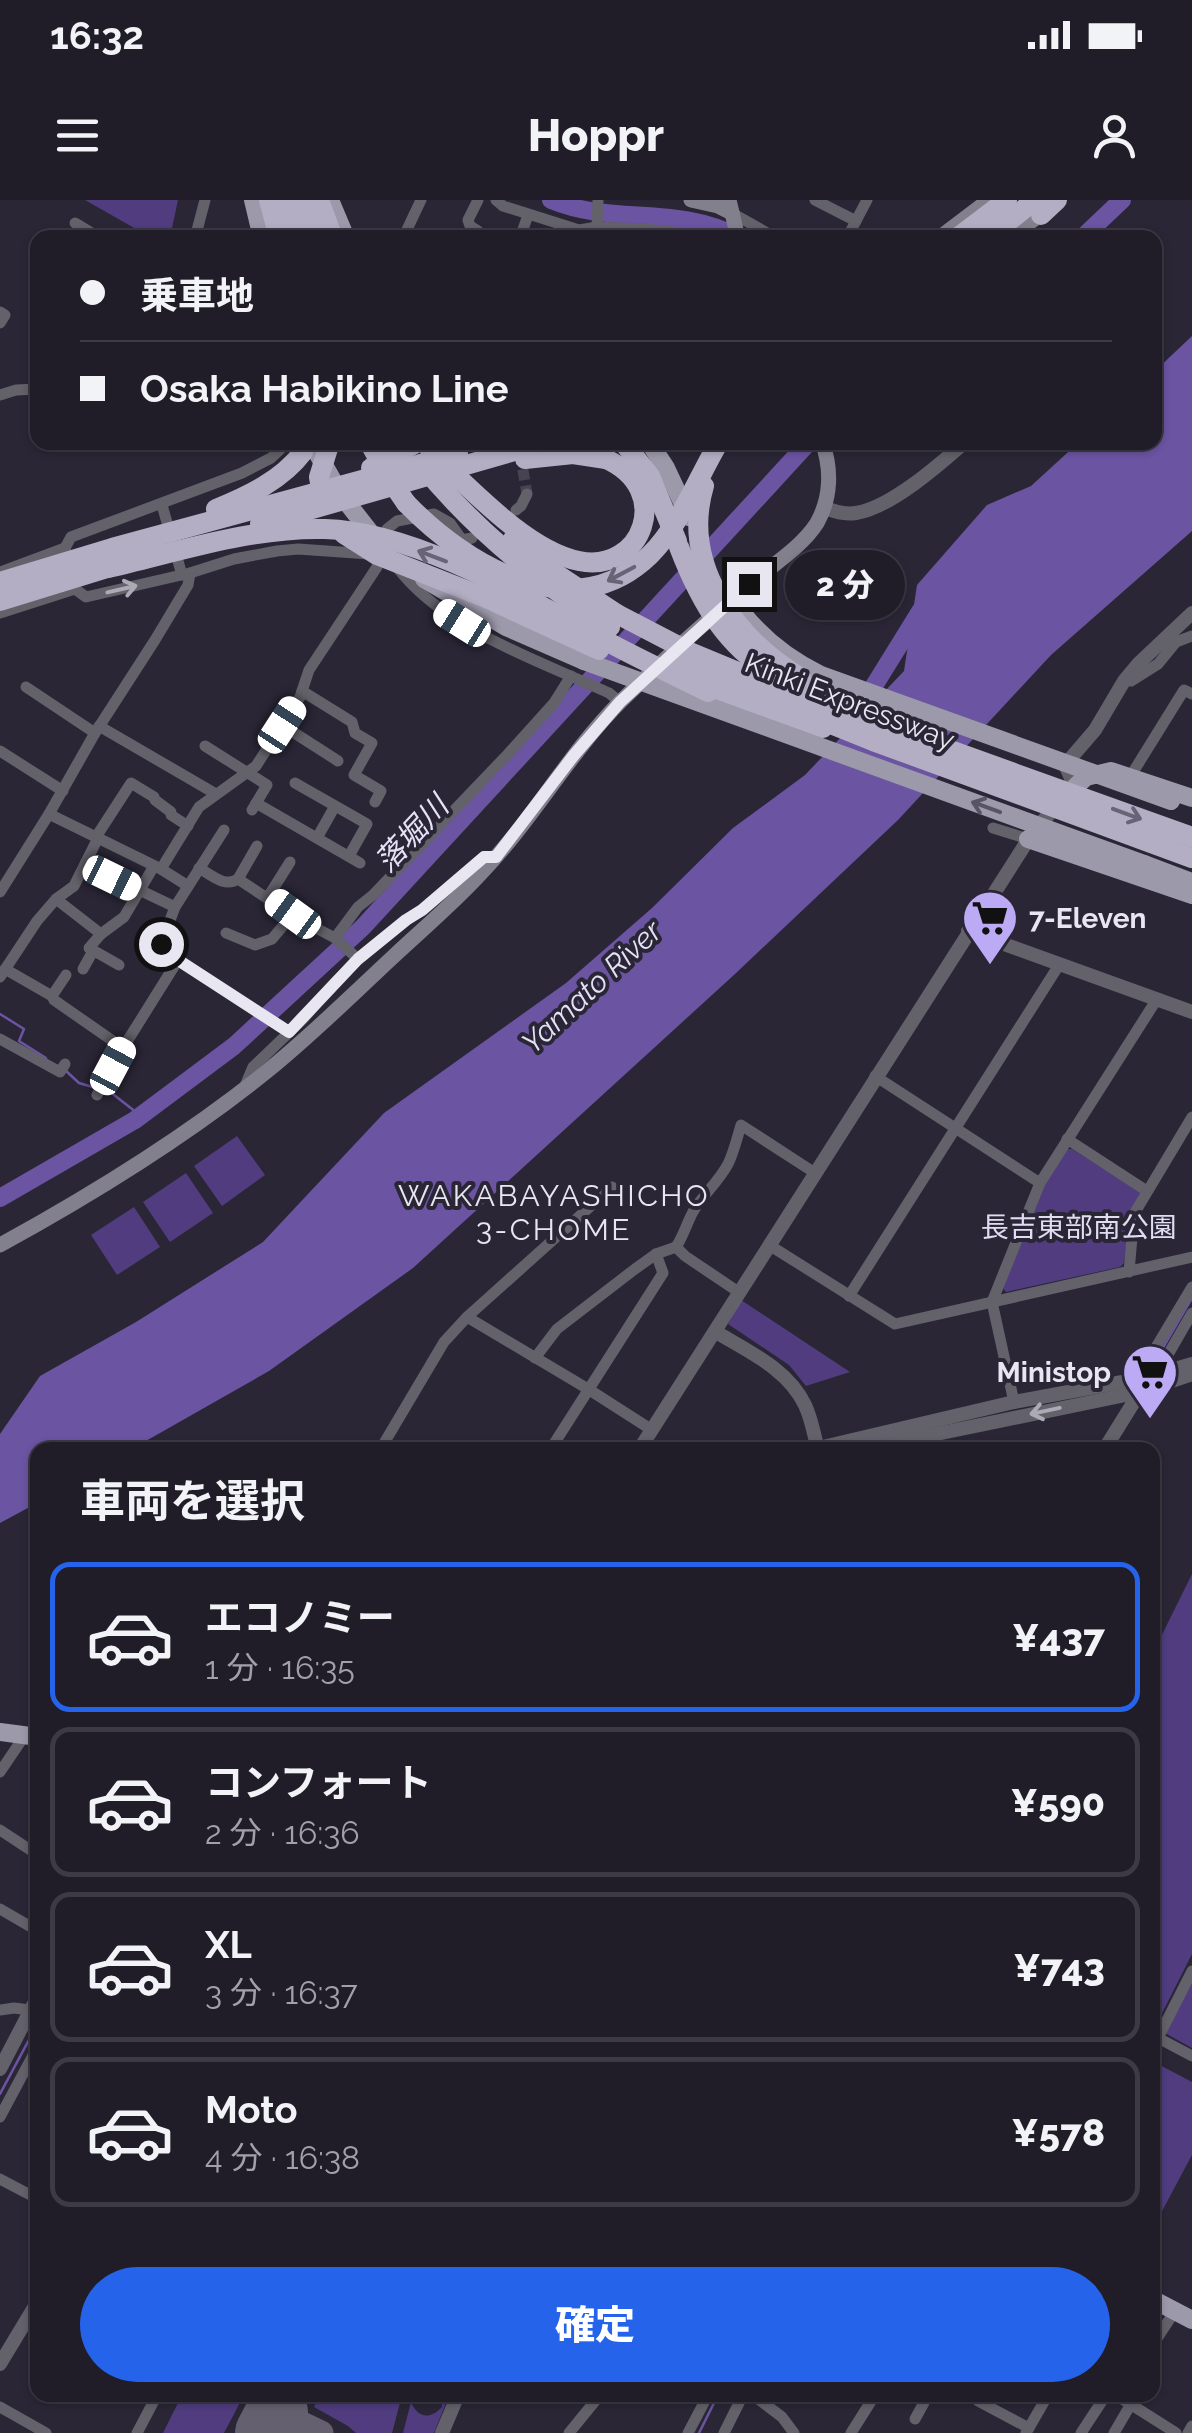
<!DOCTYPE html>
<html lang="ja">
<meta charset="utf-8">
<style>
:root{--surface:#201c28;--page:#282530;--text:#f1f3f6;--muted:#a2a1a8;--line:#3d3a45;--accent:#2563eb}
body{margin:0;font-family:Raleway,"Noto Sans JP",sans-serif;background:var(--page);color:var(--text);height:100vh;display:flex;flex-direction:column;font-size:38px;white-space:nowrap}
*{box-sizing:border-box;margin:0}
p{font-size:32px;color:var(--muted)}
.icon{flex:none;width:55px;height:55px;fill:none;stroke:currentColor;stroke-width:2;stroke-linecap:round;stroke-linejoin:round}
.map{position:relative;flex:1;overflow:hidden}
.panel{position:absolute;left:30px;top:1242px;width:1130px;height:960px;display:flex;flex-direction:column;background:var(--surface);border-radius:20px;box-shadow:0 2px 8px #0004,0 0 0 2px var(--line)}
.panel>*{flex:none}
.banner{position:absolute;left:30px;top:30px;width:1132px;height:220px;border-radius:20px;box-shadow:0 2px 8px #0004,0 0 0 2px var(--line);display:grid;align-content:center;height:220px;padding:0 50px;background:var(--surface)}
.end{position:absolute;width:45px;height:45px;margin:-22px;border:12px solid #e8e6f1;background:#111;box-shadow:0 0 0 5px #111}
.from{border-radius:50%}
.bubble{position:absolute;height:70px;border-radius:35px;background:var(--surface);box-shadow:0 2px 8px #0004,0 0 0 2px var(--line);font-size:32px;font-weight:800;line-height:70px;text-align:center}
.car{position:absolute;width:30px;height:60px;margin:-30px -15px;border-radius:12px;box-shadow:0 0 8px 2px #0007;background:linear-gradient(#fff 24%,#345 0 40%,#fff 0 76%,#345 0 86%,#fff 0)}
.banner b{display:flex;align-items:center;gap:35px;height:95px;font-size:38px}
.banner b+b{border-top:2px solid var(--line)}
.banner i{width:25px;height:25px;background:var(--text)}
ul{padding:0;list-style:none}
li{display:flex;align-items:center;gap:30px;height:150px;margin:0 20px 15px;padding:0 30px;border:5px solid var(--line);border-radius:20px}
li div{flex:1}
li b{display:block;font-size:38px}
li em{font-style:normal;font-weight:800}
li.on{border-color:var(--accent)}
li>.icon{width:90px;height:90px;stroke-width:1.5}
h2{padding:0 50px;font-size:45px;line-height:120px}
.action{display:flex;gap:20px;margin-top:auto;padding:20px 50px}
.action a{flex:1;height:115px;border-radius:60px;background:var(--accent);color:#fff;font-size:40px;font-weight:800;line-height:115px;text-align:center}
.status{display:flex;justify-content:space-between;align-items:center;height:70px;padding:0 50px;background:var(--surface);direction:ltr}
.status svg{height:28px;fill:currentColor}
header{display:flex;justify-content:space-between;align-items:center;height:130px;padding:0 50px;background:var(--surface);font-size:45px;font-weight:800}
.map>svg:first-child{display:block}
</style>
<div class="status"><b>16:32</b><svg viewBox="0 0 49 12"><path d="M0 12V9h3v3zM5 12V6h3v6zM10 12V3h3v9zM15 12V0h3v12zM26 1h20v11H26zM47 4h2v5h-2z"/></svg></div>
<header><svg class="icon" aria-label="menu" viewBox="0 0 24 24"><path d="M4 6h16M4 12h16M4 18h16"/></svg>Hoppr<svg class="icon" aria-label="person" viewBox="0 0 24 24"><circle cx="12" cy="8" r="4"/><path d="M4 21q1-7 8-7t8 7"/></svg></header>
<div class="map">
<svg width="1192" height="2233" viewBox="0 0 1192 2233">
<rect width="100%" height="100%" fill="#2a2636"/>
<g fill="#503c7f">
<polygon points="85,0 178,0 171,33 154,28 150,37"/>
<polygon points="237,936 265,975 222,1006 194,966"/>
<polygon points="1067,949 1072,949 1142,993 1130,1013 1124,1063 1120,1067 1006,1092 1003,1088 1043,987"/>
<polygon points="186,973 213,1013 170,1042 143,1002"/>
<polygon points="134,1007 160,1047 117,1075 91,1035"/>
<polygon points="741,1100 850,1172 806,1186 789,1165 728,1124"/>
<polygon points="1192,1374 1192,1754 1153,1831 1153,1453"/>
<polygon points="1192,1783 1192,1848 1165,1833"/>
<polygon points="1154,1862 1192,1882 1192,1955 1161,2013 1152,2009 1152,1865"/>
<polygon points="182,2195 244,2195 224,2233 163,2233"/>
<polygon points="320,2195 402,2195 392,2233 356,2233 348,2226 314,2207"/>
<path d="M 441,2195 L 449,2195 L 434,2233 L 403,2233 L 411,2202 C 418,2218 430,2220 442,2207 Z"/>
</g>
<polygon fill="#6b54a2" points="1192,136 1192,331 1051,455 898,620 735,774 413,1068 269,1171 130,1250 38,1250 37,1303 0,1323 0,1234 40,1176 136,1122 263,1042 384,913 566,783 652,708 733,628 805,575 904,471 917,385 987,305 1031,286 1078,243 1155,242 1155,171"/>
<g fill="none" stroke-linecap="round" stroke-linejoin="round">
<g stroke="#6b54a2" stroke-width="2.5">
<polyline points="0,814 24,829 19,841 46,858"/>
<polyline points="65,870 79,883 96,888"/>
<polyline points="104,890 109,891 141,916"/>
<polyline points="1157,1158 1192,1098"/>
<polyline points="0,1894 38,1823"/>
<polyline points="699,2233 718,2195"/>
</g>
<g stroke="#6b54a2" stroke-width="18">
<path d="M 551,0 C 614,26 676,4 740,38"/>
<polyline points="1082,38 1122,0"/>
<polyline points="864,502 921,410"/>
<polyline points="0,998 135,920 234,846 363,727 809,242"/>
</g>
<polyline stroke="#64606f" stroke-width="25" points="280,2213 277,2212 321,2233"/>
<polyline stroke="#64606f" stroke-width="62" points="266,2233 277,2212"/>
<polyline stroke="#464352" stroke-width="11" stroke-dasharray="11 5.5" stroke-linecap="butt" points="520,253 527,294"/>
<g stroke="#636169" stroke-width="11">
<polyline points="478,0 468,20 470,26 478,31"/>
<polyline points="496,0 503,6 579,30 597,27 644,29 673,32 696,38"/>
<polyline points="815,0 856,21"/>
<polyline points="732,13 776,38"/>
<polyline points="75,23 100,38"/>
<polyline points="597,27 598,0"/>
<polyline points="195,38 205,0"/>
<polyline points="403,38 421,0"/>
<polyline points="520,38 528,15"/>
<polyline points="847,38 867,0"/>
<polyline points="0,112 5,115 0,123"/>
<polyline points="0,195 16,190 38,189"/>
<polyline points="288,242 271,258 242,273 71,337 65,348 75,389 86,397 190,373 234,359 277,351 298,349 369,354"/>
<polyline points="162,305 182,375"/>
<polyline points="516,310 521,306 527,294"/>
<path d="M 396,366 C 444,430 538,460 609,493 L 620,502"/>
<polyline points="0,372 65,348"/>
<polyline points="0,413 75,389"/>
<polyline points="1124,481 1131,481 1158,464 1176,442 1192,436"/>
<polyline points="26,487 95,533"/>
<polyline points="302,491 352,522 355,533 372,543 354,575 381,591 375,602"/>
<polyline points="282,525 338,561"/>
<polyline points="99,526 216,594"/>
<polyline points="205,546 267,585 252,610"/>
<polyline points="0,551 63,591"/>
<polyline points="1130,577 1184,490 1192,494"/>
<polyline points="295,583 367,624 349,656"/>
<polyline points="256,603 360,663"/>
<polyline points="49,614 161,669 188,686"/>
<polyline points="993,628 1028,639"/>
<polyline points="96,637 131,583 154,597 155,600 171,612 171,615 188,626"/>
<polyline points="317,638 335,606"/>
<polyline points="85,664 175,707"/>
<path d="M 199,668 C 211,675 225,688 238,679 L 297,718 L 335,738 L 358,759"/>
<polyline points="161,669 199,607 256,566 300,497 309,470 377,367 387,329 397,321 434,314 450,323 462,340 472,338"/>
<polyline points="238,679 257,646"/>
<polyline points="0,692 49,614 95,533 155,440 188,385 190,373"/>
<polyline points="268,697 290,662"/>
<polyline points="56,699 101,734"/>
<polyline points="226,733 255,745 272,739 293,714"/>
<polyline points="335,738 358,707 373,695 508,554 554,503 571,476"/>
<polyline points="178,760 289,832"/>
<polyline points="119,765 89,748 101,734 124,717 154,666"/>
<polyline points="5,769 52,796 54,800 123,848"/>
<polyline points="83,769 93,751"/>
<polyline points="0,777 37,721 56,699 74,686 98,638"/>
<polyline points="52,796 66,775"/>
<polyline points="0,839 60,872 65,864"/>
<polyline points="875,876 1040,983"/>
<polyline points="245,886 253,867 304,818 329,789 358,759 406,720 422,711 484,657 497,657"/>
<polyline points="97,895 123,848 178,760 176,755 161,744 175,707 224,630"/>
<polyline points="1067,939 1147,991"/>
<polyline points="769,1045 895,1124 1192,1057"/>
<polyline points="1129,1072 1134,1014 1192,917"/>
<path d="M 740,1093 L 685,1056 L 676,1047 C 684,1035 687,1022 694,1010 C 704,994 719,981 728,964 C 734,952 737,938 741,925 L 815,973"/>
<polyline points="849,1096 1059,765"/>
<polyline points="467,1117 588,1189 652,1230"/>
<polyline points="535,1158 557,1129 635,1069 656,1054 676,1047"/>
<polyline points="1151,1173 1162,1165 1192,1113"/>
<polyline points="1142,1183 1146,1164 1192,1087"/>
<polyline points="1014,1202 992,1102 1040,983 1157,799"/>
<polyline points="380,1250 444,1142 467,1117 612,987"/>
<polyline points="550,1250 663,1073 656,1054"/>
<polyline points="0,1572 25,1535"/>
<polyline points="0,1630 38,1655"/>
<polyline points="0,1709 38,1731"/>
<polyline points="1192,1771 1158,1838 1192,1856"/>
<polyline points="0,1810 14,1808 30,1810"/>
<polyline points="0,1917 38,1846"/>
<polyline points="0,1979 38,1999"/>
<polyline points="1152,2146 1175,2111"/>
<polyline points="753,2195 782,2217 794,2233"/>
<polyline points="1116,2195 1176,2233"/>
<polyline points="978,2201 1029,2228"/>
<polyline points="0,2207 46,2233"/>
<polyline points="915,2219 926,2199 917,2195"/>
<polyline points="137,2233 157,2195"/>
<polyline points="569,2233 600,2195"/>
<polyline points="688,2233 708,2195"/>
<polyline points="724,2233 743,2195"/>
<polyline points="851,2233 875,2195"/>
<polyline points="1026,2233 1048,2195"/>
<polyline points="1081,2233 1106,2195"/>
<polyline points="1114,2233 1131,2204"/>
<polyline points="1188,2233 1192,2226"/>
</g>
<g stroke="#636169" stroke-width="14">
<path d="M 824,308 C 835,311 844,315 856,313 C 890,308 939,265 965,242"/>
<polyline points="968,731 1192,812"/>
<path d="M 716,1132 C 749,1152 788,1169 805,1205 C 812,1220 814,1235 818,1250"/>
<polyline points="639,1250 1035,629 1075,587 1066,567 1070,559 1095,530 1124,481 1139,463 1192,413"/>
<polyline points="810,1250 1014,1202 1144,1178 1192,1164"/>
<polyline points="868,1250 922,1237 1140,1192 1192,1174"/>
<polyline points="1104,1250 1140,1192"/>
<polyline points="0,1869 38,1796"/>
<polyline points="0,2164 38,2101"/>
<polyline points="442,2233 458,2195"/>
</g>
<g stroke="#83808e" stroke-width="15">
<polyline points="691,0 718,6 732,13"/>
<polyline points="729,0 738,38"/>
<polyline points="939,38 989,0"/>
<polyline points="1007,38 1049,9"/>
<path d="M 0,1045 C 93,994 184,938 266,872 C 312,835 353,794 395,755 C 425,727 456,701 483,671 C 534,618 569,553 621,501 C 662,461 706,421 750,384 C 772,365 801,348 817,323 C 831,298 832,269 822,242"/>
</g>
<g stroke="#9c99aa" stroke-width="18">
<polyline points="253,0 262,38"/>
<polyline points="330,0 346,38"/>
<polyline points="311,242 341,295 377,341"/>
<polyline points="649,242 666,268 689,317"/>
<polyline points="424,379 506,427 584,461"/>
<polyline points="1075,587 1086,577 1111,571 1192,598"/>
<polyline points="1028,639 1192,695"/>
<polyline points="1144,664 1192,682"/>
<polyline points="0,1532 38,1537"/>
<polyline points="1152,2099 1192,2120"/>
</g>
<g stroke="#b3aec3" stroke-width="20">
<polyline points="269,0 279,38"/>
<polyline points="283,0 296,38"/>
<polyline points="301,0 313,38"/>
<polyline points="319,0 333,38"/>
<polyline points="1041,15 1057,0"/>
<polyline points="957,38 1007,0"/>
<polyline points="988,38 1035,0"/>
<polyline points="369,242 391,281 406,303"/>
<polyline points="623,242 650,276 677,341"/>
<path d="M 430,251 C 468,286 527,351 579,361 C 642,374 675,290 606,259"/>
<path d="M 421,264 C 474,329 538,382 610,427"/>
<polyline points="513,339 552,371 617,414"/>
<polyline points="801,478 906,525"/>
<polyline points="708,492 773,515 823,528"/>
</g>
<g stroke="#9c99aa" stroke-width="18">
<path d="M 729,394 C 751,429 784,457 821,475 L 1171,601"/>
<polyline points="584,461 1144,664"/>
</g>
<g stroke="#b3aec3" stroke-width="20">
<polyline points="525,259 573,254 606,259"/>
<polyline points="371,268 418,242"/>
<path d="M 704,286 C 680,366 736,438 801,478"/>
<polyline points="323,301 319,277 330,242"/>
<path d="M 406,303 C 467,366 573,430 650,355 C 681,324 697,279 719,242"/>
<path d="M 216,309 C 248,296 282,280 303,252"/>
<polyline points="260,324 546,242"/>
<polyline points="344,334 377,355 486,398 599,450"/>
<path d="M 679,347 C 700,402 728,452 783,479"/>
<path d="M 108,368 C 178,352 252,327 325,329 C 414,331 528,399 606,441 C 639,459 674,475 708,492"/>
<polyline points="0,382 112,348 458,254"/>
<polyline points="0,401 117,365"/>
<polyline points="617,414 692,453 769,485 1192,637"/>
<polyline points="678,463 873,541 1192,658"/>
</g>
</g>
<defs><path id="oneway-shaft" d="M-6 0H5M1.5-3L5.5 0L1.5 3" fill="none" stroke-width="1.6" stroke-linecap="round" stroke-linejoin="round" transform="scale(2.5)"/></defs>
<g stroke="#686375">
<use href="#oneway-shaft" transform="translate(432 356) rotate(-159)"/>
<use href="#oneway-shaft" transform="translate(621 374) rotate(152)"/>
<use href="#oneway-shaft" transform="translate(1127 614) rotate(20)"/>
</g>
<g stroke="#acaab4">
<use href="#oneway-shaft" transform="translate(122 389) rotate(-13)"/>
<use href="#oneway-shaft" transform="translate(1045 1211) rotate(168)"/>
</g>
<use stroke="#585464" href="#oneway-shaft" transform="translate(986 607) rotate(-160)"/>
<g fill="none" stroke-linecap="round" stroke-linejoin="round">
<polyline stroke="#e8e6f1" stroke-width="12" points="161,744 176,755 178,760 289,832 358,759 406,720 422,710 484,657 496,657 574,555 620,502 749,384"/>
</g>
<defs>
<g id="supermarket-pin" transform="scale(2.875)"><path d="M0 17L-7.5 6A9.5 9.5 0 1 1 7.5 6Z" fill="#bcaaf5" stroke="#2a2636"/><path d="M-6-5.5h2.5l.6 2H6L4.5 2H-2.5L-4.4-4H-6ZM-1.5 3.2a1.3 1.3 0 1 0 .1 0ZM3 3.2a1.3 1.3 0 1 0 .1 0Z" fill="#111"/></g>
</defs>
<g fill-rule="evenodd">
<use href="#supermarket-pin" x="990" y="718"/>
<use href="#supermarket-pin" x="1150" y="1172"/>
</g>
<g text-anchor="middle" stroke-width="8" stroke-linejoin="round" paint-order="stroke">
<g font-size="28" fill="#e8e6f1" stroke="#2a2636">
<text transform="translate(850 501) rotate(21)" y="10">Kinki Expressway</text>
</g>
<g font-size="28" font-weight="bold" fill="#e8e6f1" stroke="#2a2636" text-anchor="start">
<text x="1029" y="728">7-Eleven</text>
<text x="1111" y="1182" text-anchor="end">Ministop</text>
</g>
<g font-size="28" fill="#e0dcf2" stroke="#2a2636">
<text x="1079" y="1037">長吉東部南公園</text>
</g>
<g font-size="30" font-style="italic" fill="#e5e1f7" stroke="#2a2636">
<text transform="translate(412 634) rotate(-47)" y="10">落堀川</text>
<text transform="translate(592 787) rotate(-43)" y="10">Yamato River</text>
</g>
<g font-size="30" letter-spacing="2.5" fill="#e8e6f1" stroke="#2a2636">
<text x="554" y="1006">WAKABAYASHICHO<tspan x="554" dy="34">3-CHOME</tspan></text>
</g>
</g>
</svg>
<i class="end from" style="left:161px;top:744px"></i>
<i class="end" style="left:749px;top:384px"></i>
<div class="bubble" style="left:785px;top:350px;width:120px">2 分</div>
<i class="car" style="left:462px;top:423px;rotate:302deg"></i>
<i class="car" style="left:282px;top:525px;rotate:33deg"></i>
<i class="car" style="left:112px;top:678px;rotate:116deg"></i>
<i class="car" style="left:293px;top:714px;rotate:306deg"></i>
<i class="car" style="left:113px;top:866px;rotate:28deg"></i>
<div class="banner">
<b><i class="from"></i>乗車地</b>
<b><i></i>Osaka Habikino Line</b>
</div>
<section class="panel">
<h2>車両を選択</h2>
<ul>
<li class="on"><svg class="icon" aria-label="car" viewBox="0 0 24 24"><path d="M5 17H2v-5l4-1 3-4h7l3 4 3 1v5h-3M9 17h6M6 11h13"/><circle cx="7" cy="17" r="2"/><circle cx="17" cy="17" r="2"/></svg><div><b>エコノミー</b><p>1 分 · 16:35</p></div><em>¥437</em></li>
<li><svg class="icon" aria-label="car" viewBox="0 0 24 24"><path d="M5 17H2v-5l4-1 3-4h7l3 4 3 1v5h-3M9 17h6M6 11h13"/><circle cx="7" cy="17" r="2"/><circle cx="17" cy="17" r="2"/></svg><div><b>コンフォート</b><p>2 分 · 16:36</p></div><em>¥590</em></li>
<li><svg class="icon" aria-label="car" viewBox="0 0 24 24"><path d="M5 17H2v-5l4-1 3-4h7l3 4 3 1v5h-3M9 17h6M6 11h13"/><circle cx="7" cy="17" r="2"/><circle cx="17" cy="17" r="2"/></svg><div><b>XL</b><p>3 分 · 16:37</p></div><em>¥743</em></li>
<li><svg class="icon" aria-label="car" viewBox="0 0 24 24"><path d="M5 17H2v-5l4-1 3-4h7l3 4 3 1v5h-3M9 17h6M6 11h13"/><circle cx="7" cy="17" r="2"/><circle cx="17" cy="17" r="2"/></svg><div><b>Moto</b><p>4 分 · 16:38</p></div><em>¥578</em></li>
</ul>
<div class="action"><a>確定</a></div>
</section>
</div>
